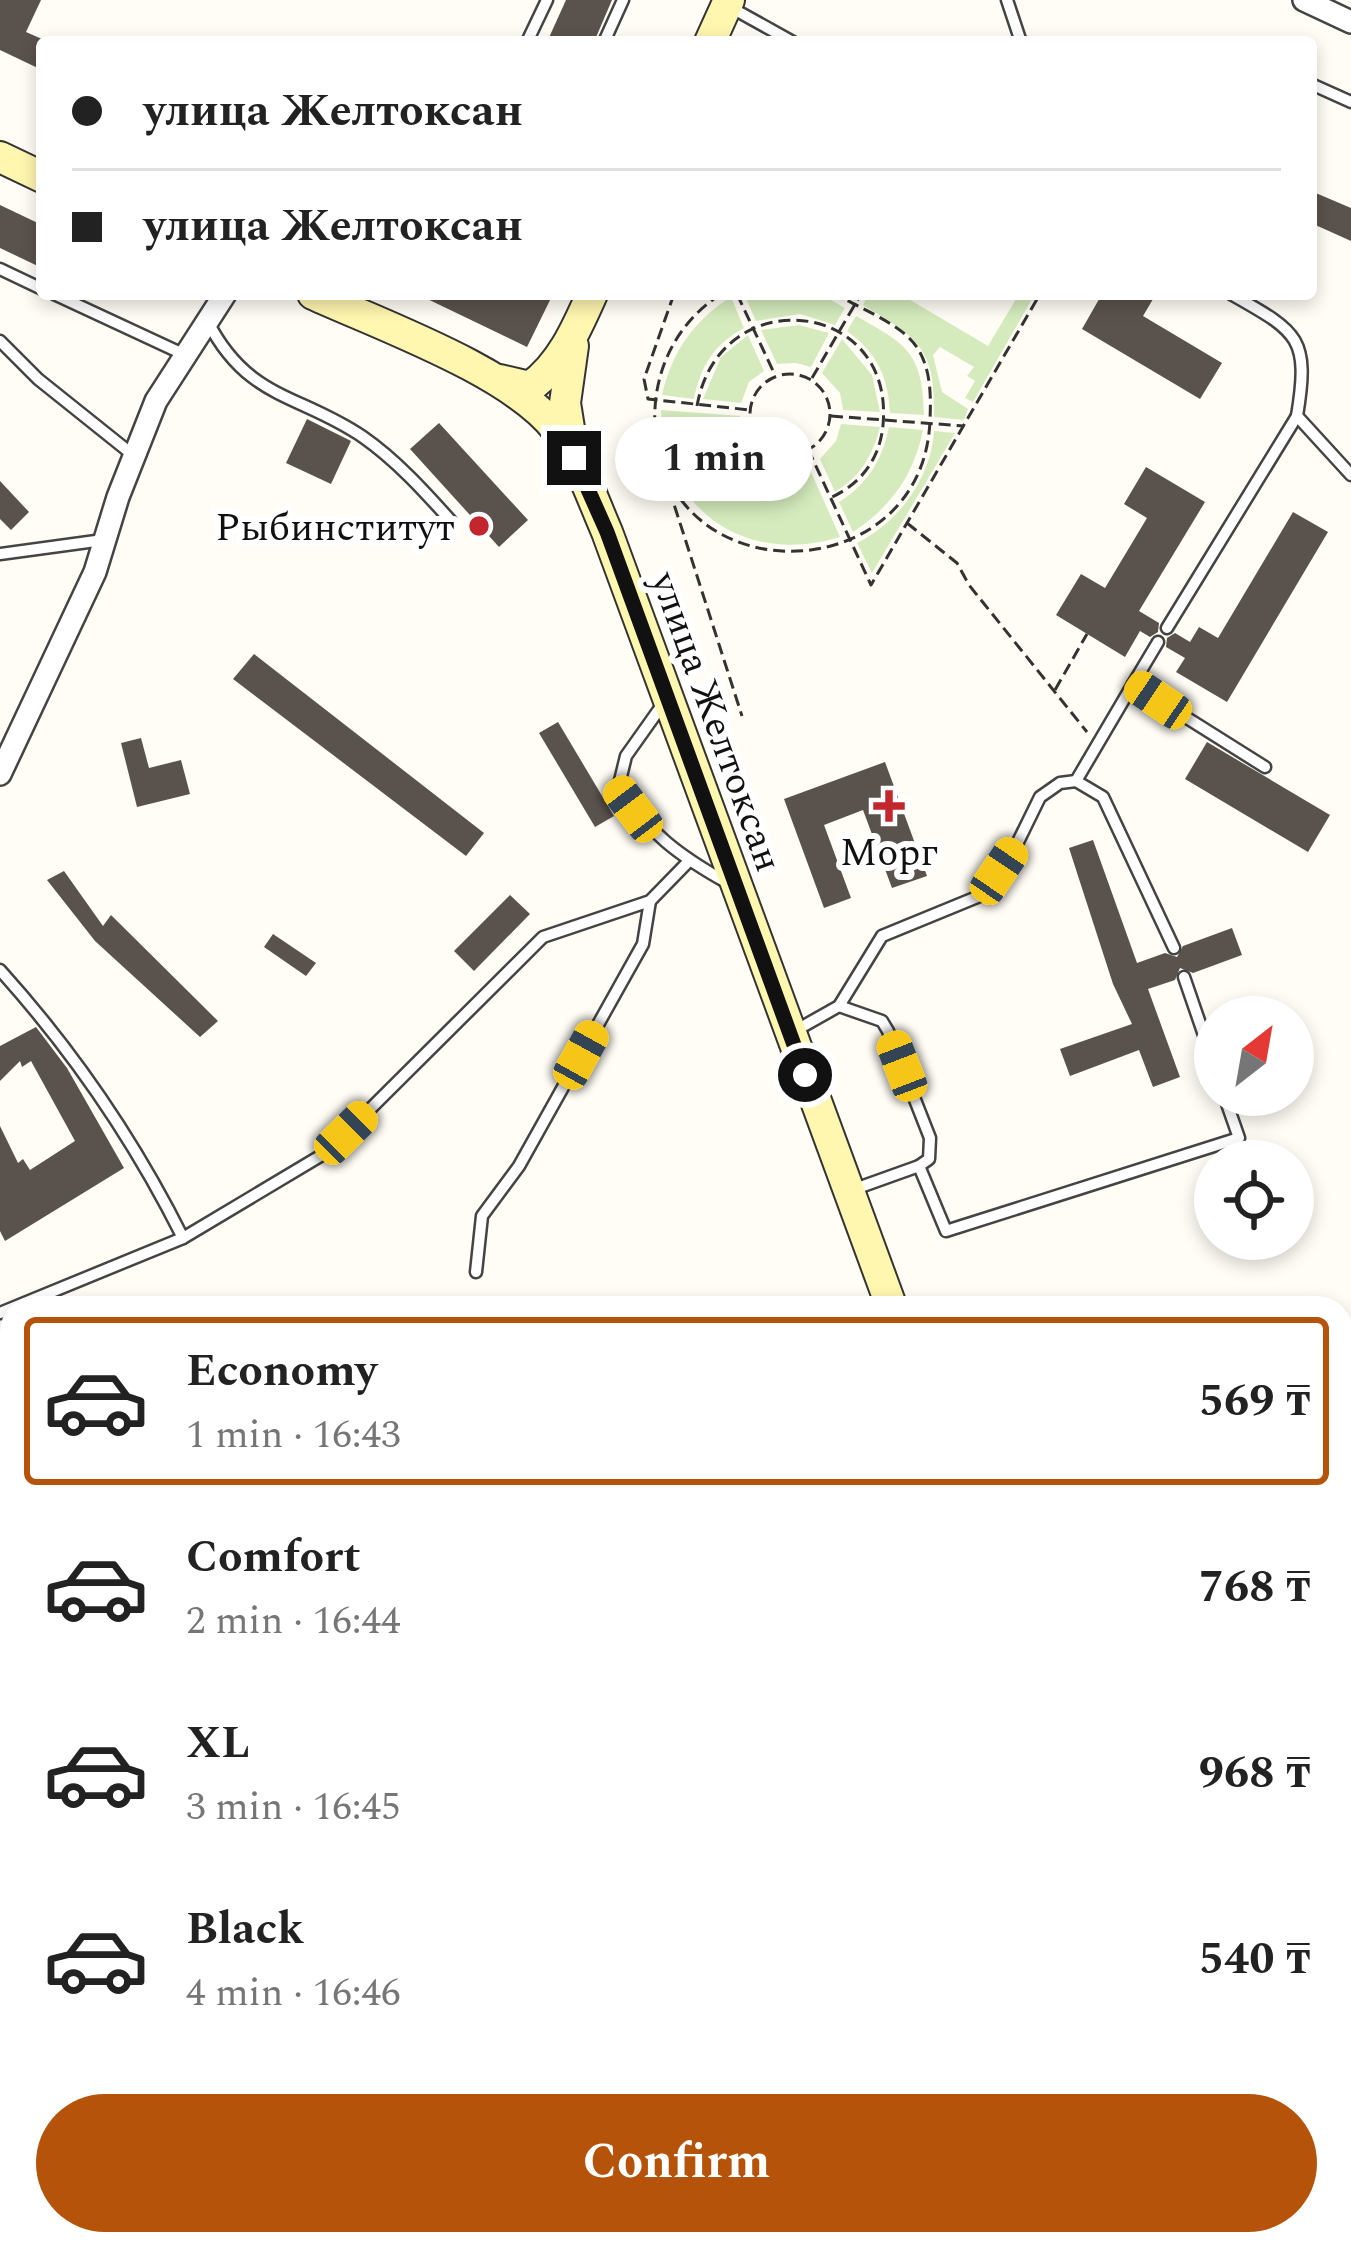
<!DOCTYPE html>
<meta charset="utf-8">
<style>
:root{--surface:#fff;--page:#f2f2f2;--text:#222;--muted:#767676;--line:#e0e0e0;--accent:#b45309}
body{margin:0;font-family:Spectral,serif;background:var(--page);color:var(--text);height:100vh;display:flex;flex-direction:column;font-size:45px;white-space:nowrap}
*{box-sizing:border-box;margin:0}
p{font-size:39px;color:var(--muted)}
.icon{flex:none;width:66px;height:66px;fill:none;stroke:currentColor;stroke-width:2;stroke-linecap:round;stroke-linejoin:round}
.map{position:relative;flex:1;overflow:hidden}
.details{position:absolute;left:0px;top:1296px;width:1353px;height:960px;display:flex;flex-direction:column;background:var(--surface);border-radius:36px 36px 0 0;box-shadow:0 6px 18px #0003}
.details>*{flex:none}
.hud{position:absolute;left:36px;top:36px;width:1281px;height:264px;border-radius:12px;box-shadow:0 6px 18px #0003;display:grid;align-content:center;height:264px;padding:0 36px;background:var(--surface)}
.needle{width:78px;rotate:31deg}
.tools{position:absolute;left:1194px;top:996px;display:grid;gap:24px}
.tools a{display:grid;place-items:center;width:120px;height:120px;border-radius:50%;background:var(--surface);box-shadow:0 6px 18px #0003;font-size:60px}
.end{position:absolute;width:54px;height:54px;margin:-27px;border:15px solid #111;background:#fff;box-shadow:0 0 0 6px #fff}
.from{border-radius:50%}
.bubble{position:absolute;height:84px;border-radius:42px;background:var(--surface);box-shadow:0 6px 18px #0003;font-size:39px;font-weight:700;line-height:84px;text-align:center}
.car{position:absolute;width:36px;height:72px;margin:-36px -18px;border-radius:15px;box-shadow:0 0 9px 3px #0007;background:linear-gradient(#f5c518 24%,#345 0 40%,#f5c518 0 76%,#345 0 86%,#f5c518 0)}
.hud b{display:flex;align-items:center;gap:42px;height:114px;font-size:45px}
.hud b+b{border-top:3px solid var(--line)}
.hud i{width:30px;height:30px;background:var(--text)}
ul{padding:21px 0 0;list-style:none}
li{display:flex;align-items:center;gap:36px;height:168px;margin:0 24px 18px;padding:0 12px;border:6px solid transparent;border-radius:12px}
li div{flex:1}
li b{display:block;font-size:45px}
li em{font-style:normal;font-weight:700}
li.selected{border-color:var(--accent)}
li>.icon{width:108px;height:108px;stroke-width:1.5}
.action{display:flex;gap:24px;margin-top:auto;padding:24px 36px}
.action a{flex:1;height:138px;border-radius:72px;background:var(--accent);color:#fff;font-size:48px;font-weight:700;line-height:138px;text-align:center}
.map>svg:first-child{display:block}
</style>
<div class="map">
<svg width="1351" height="2256" viewBox="0 0 1351 2256">
<rect width="100%" height="100%" fill="#fffdf5"/>
<g fill="#d5ebbd">
<polygon points="744,294 820,294 845,308 835,325 800,314 756,321"/>
<path d="M 869,294 L 900,294 L 988,346 L 1019,294 L 1035,294 L 973,402 L 965,398 L 975,381 L 967,376 L 974,367 L 940,347 L 933,355 L 942,392 L 968,409 L 964,420 L 934,417 C 936,348 918,338 863,305 Z"/>
<path d="M 731,297 L 744,328 C 715,343 700,367 694,399 L 662,395 C 672,352 693,321 731,297 Z"/>
<path d="M 856,316 C 906,344 923,352 924,415 L 890,413 C 888,376 877,353 847,331 Z"/>
<polygon points="799,325 829,333 811,367 796,363 777,364 761,330"/>
<polygon points="748,335 764,371 749,382 741,403 703,399 721,357"/>
<polygon points="842,339 872,375 880,412 843,410 840,393 822,373"/>
<path d="M 661,410 L 740,416 L 746,438 L 760,455 L 751,469 L 741,463 L 733,476 L 764,496 L 772,482 L 762,476 L 771,462 L 790,467 L 807,463 L 840,537 C 745,566 664,511 661,410 Z"/>
<path d="M 841,424 L 880,427 C 873,455 860,477 835,492 L 820,459 L 836,441 Z"/>
<path d="M 889,427 L 923,430 C 914,475 891,507 853,532 L 839,502 C 868,484 882,460 889,427 Z"/>
<path d="M 934,431 L 955,433 L 872,573 L 857,543 C 899,522 931,478 934,431 Z"/>
</g>
<g fill="#5a524d">
<polygon points="0,0 41,0 26,32 42,39 42,70 0,50"/>
<polygon points="566,0 612,0 594,42 547,42"/>
<polygon points="1311,191 1351,208 1351,241 1311,223"/>
<polygon points="0,205 42,225 42,268 0,248"/>
<polygon points="417,294 553,294 527,347"/>
<polygon points="1102,294 1156,294 1143,316 1222,363 1200,399 1082,329"/>
<polygon points="307,419 351,441 331,484 286,463"/>
<polygon points="439,423 528,520 499,547 410,449"/>
<polygon points="1146,467 1205,502 1139,611 1159,623 1158,632 1150,637 1140,631 1125,657 1056,615 1081,574 1105,588 1147,518 1124,504"/>
<polygon points="0,481 29,512 11,530 0,519"/>
<polygon points="1293,512 1328,532 1227,702 1176,672 1185,658 1166,647 1167,638 1175,633 1190,642 1199,627 1218,638"/>
<polygon points="254,654 484,833 466,856 233,679"/>
<polygon points="558,722 614,816 595,827 539,733"/>
<polygon points="141,738 149,768 181,760 190,794 137,807 121,743"/>
<polygon points="1207,742 1330,815 1308,852 1185,779"/>
<polygon points="885,762 927,876 892,888 863,810 824,825 851,898 824,908 784,799"/>
<polygon points="1093,840 1137,963 1165,953 1177,957 1183,946 1232,928 1242,955 1193,973 1180,968 1175,980 1148,989 1180,1077 1153,1087 1139,1050 1070,1076 1060,1049 1132,1024 1113,984 1069,848"/>
<polygon points="64,871 103,926 111,915 218,1021 200,1037 95,941 47,880"/>
<polygon points="510,895 530,914 474,971 454,951"/>
<polygon points="273,934 316,963 306,976 264,947"/>
<polygon points="36,1027 67,1068 124,1168 5,1241 0,1231 0,1126 18,1163 23,1159 30,1170 75,1141 31,1061 22,1067 20,1061 0,1081 0,1046"/>
</g>
<g fill="none" stroke-linecap="round" stroke-linejoin="round">
<g stroke="#444" stroke-width="15">
<g id="lane">
<polyline points="1007,0 1021,42"/>
<polyline points="730,7 793,42"/>
<polyline points="527,42 547,0"/>
<polyline points="604,42 623,0"/>
<polyline points="1311,84 1351,102"/>
<polyline points="0,269 42,289"/>
<polyline points="54,294 183,354"/>
<path d="M 1231,294 C 1298,332 1310,337 1297,416 L 1351,475"/>
<path d="M 208,322 C 248,400 300,394 363,437 C 396,460 424,491 451,521"/>
<polyline points="0,341 38,379 133,455"/>
<polyline points="0,554 103,540"/>
<polyline points="1167,628 1297,416"/>
<polyline points="1133,684 1158,642"/>
<path d="M 665,701 L 626,756 L 618,789 C 652,834 676,854 726,882"/>
<polyline points="1076,781 1133,684 1265,767"/>
<path d="M 0,970 C 73,1051 134,1140 183,1238"/>
<polyline points="1184,977 1215,1067"/>
<polyline points="839,1006 882,1021 888,1031 930,1138 929,1159 919,1166"/>
<polyline points="793,1032 839,1006 882,936 982,895 1016,846 1040,797 1060,783 1076,781 1103,797 1174,948"/>
<polyline points="852,1190 919,1166 946,1231 1239,1138 1224,1095"/>
<polyline points="476,1272 482,1216 519,1166 643,944 650,901"/>
<polyline points="0,1313 183,1238 327,1152 543,937 650,901 689,861"/>
</g>
</g>
<g stroke="#444" stroke-width="26">
<g id="street">
<polyline points="1304,0 1351,22"/>
<polyline points="0,774 95,572 118,497 156,401 225,294"/>
<polyline points="1341,2144 1351,2148"/>
</g>
</g>
<g stroke="#333" stroke-width="34">
<g id="secondary">
<polyline points="710,42 729,0"/>
<polyline points="0,157 42,177"/>
<path d="M 313,294 C 381,325 513,372 557,430 C 580,460 592,498 607,532 L 892,1308"/>
<path d="M 500,380 L 530,387 C 561,365 577,328 592,294"/>
<polyline points="572,447 565,403 573,346"/>
<polyline points="1341,1826 1351,1824"/>
<polyline points="1341,1869 1351,1867"/>
<polyline points="1236,2244 1241,2256"/>
</g>
</g>
<g stroke="#333" stroke-width="3" stroke-dasharray="12 6" stroke-linecap="butt">
<polyline points="674,294 644,379 648,399 750,410"/>
<path d="M 721,294 C 676,323 652,372 655,426 C 667,598 924,590 930,420 C 931,396 931,370 918,349 C 903,324 860,309 836,294"/>
<polyline points="737,294 775,375"/>
<circle cx="790" cy="414" r="40"/>
<polyline points="812,378 861,294"/>
<path d="M 697,406 C 719,280 895,298 883,425 C 880,458 862,483 832,497"/>
<polyline points="831,416 964,426"/>
<polyline points="808,449 871,585 1040,294"/>
<polyline points="756,473 770,450"/>
<polyline points="677,492 671,495 742,716"/>
<polyline points="907,523 957,563 969,585 1087,732"/>
<polyline points="1055,690 1087,634"/>
</g>
<use href="#lane" stroke="#fff" stroke-width="10"/>
<use href="#street" stroke="#fff" stroke-width="21"/>
<use href="#secondary" stroke="#fff6b0" stroke-width="30"/>
</g>
<g fill="none" stroke-linecap="round" stroke-linejoin="round">
<polyline stroke="#111" stroke-width="15" points="574,458 607,532 805,1075"/>
</g>
<g fill="#c4262e" stroke="#fff" stroke-width="4.5">
<circle cx="479" cy="526" r="12"/>
<path d="M883 788h12v12h12v12h-12v12h-12v-12h-12v-12h12z"/>
</g>
<g text-anchor="middle" stroke-width="12" stroke-linejoin="round" paint-order="stroke">
<g font-size="39" fill="#111" stroke="#fff" text-anchor="end">
<text x="455" y="540">Рыбинститут</text>
<text x="889" y="865" text-anchor="middle">Морг</text>
</g>
<g font-size="39" fill="#111" stroke="#fff">
<text transform="translate(718 721) rotate(70)" y="14">улица Желтоксан</text>
</g>
</g>
</svg>
<div class="tools">
<a><svg class="needle" viewBox="-14 -14 28 28"><path d="M0-13l5 13h-10z" fill="#e53935"/><path d="M0 13l5-13h-10z" fill="#767676"/></svg></a>
<a><svg class="icon" aria-label="locate" viewBox="0 0 24 24"><circle cx="12" cy="12" r="6"/><path d="M12 2v4M12 18v4M2 12h4M18 12h4"/></svg></a>
</div>
<i class="end from" style="left:805px;top:1075px"></i>
<i class="end" style="left:574px;top:458px"></i>
<div class="bubble" style="left:615px;top:417px;width:198px">1 min</div>
<i class="car" style="left:1158px;top:700px;rotate:304deg"></i>
<i class="car" style="left:633px;top:809px;rotate:323deg"></i>
<i class="car" style="left:999px;top:871px;rotate:34deg"></i>
<i class="car" style="left:581px;top:1055px;rotate:29deg"></i>
<i class="car" style="left:902px;top:1066px;rotate:339deg"></i>
<i class="car" style="left:346px;top:1133px;rotate:45deg"></i>
<div class="hud">
<b><i class="from"></i>улица Желтоксан</b>
<b><i></i>улица Желтоксан</b>
</div>
<section class="details">
<ul>
<li class="selected"><svg class="icon" aria-label="car" viewBox="0 0 24 24"><path d="M5 17H2v-5l4-1 3-4h7l3 4 3 1v5h-3M9 17h6M6 11h13"/><circle cx="7" cy="17" r="2"/><circle cx="17" cy="17" r="2"/></svg><div><b>Economy</b><p>1 min · 16:43</p></div><em>569 ₸</em></li>
<li><svg class="icon" aria-label="car" viewBox="0 0 24 24"><path d="M5 17H2v-5l4-1 3-4h7l3 4 3 1v5h-3M9 17h6M6 11h13"/><circle cx="7" cy="17" r="2"/><circle cx="17" cy="17" r="2"/></svg><div><b>Comfort</b><p>2 min · 16:44</p></div><em>768 ₸</em></li>
<li><svg class="icon" aria-label="car" viewBox="0 0 24 24"><path d="M5 17H2v-5l4-1 3-4h7l3 4 3 1v5h-3M9 17h6M6 11h13"/><circle cx="7" cy="17" r="2"/><circle cx="17" cy="17" r="2"/></svg><div><b>XL</b><p>3 min · 16:45</p></div><em>968 ₸</em></li>
<li><svg class="icon" aria-label="car" viewBox="0 0 24 24"><path d="M5 17H2v-5l4-1 3-4h7l3 4 3 1v5h-3M9 17h6M6 11h13"/><circle cx="7" cy="17" r="2"/><circle cx="17" cy="17" r="2"/></svg><div><b>Black</b><p>4 min · 16:46</p></div><em>540 ₸</em></li>
</ul>
<div class="action"><a>Confirm</a></div>
</section>
</div>
